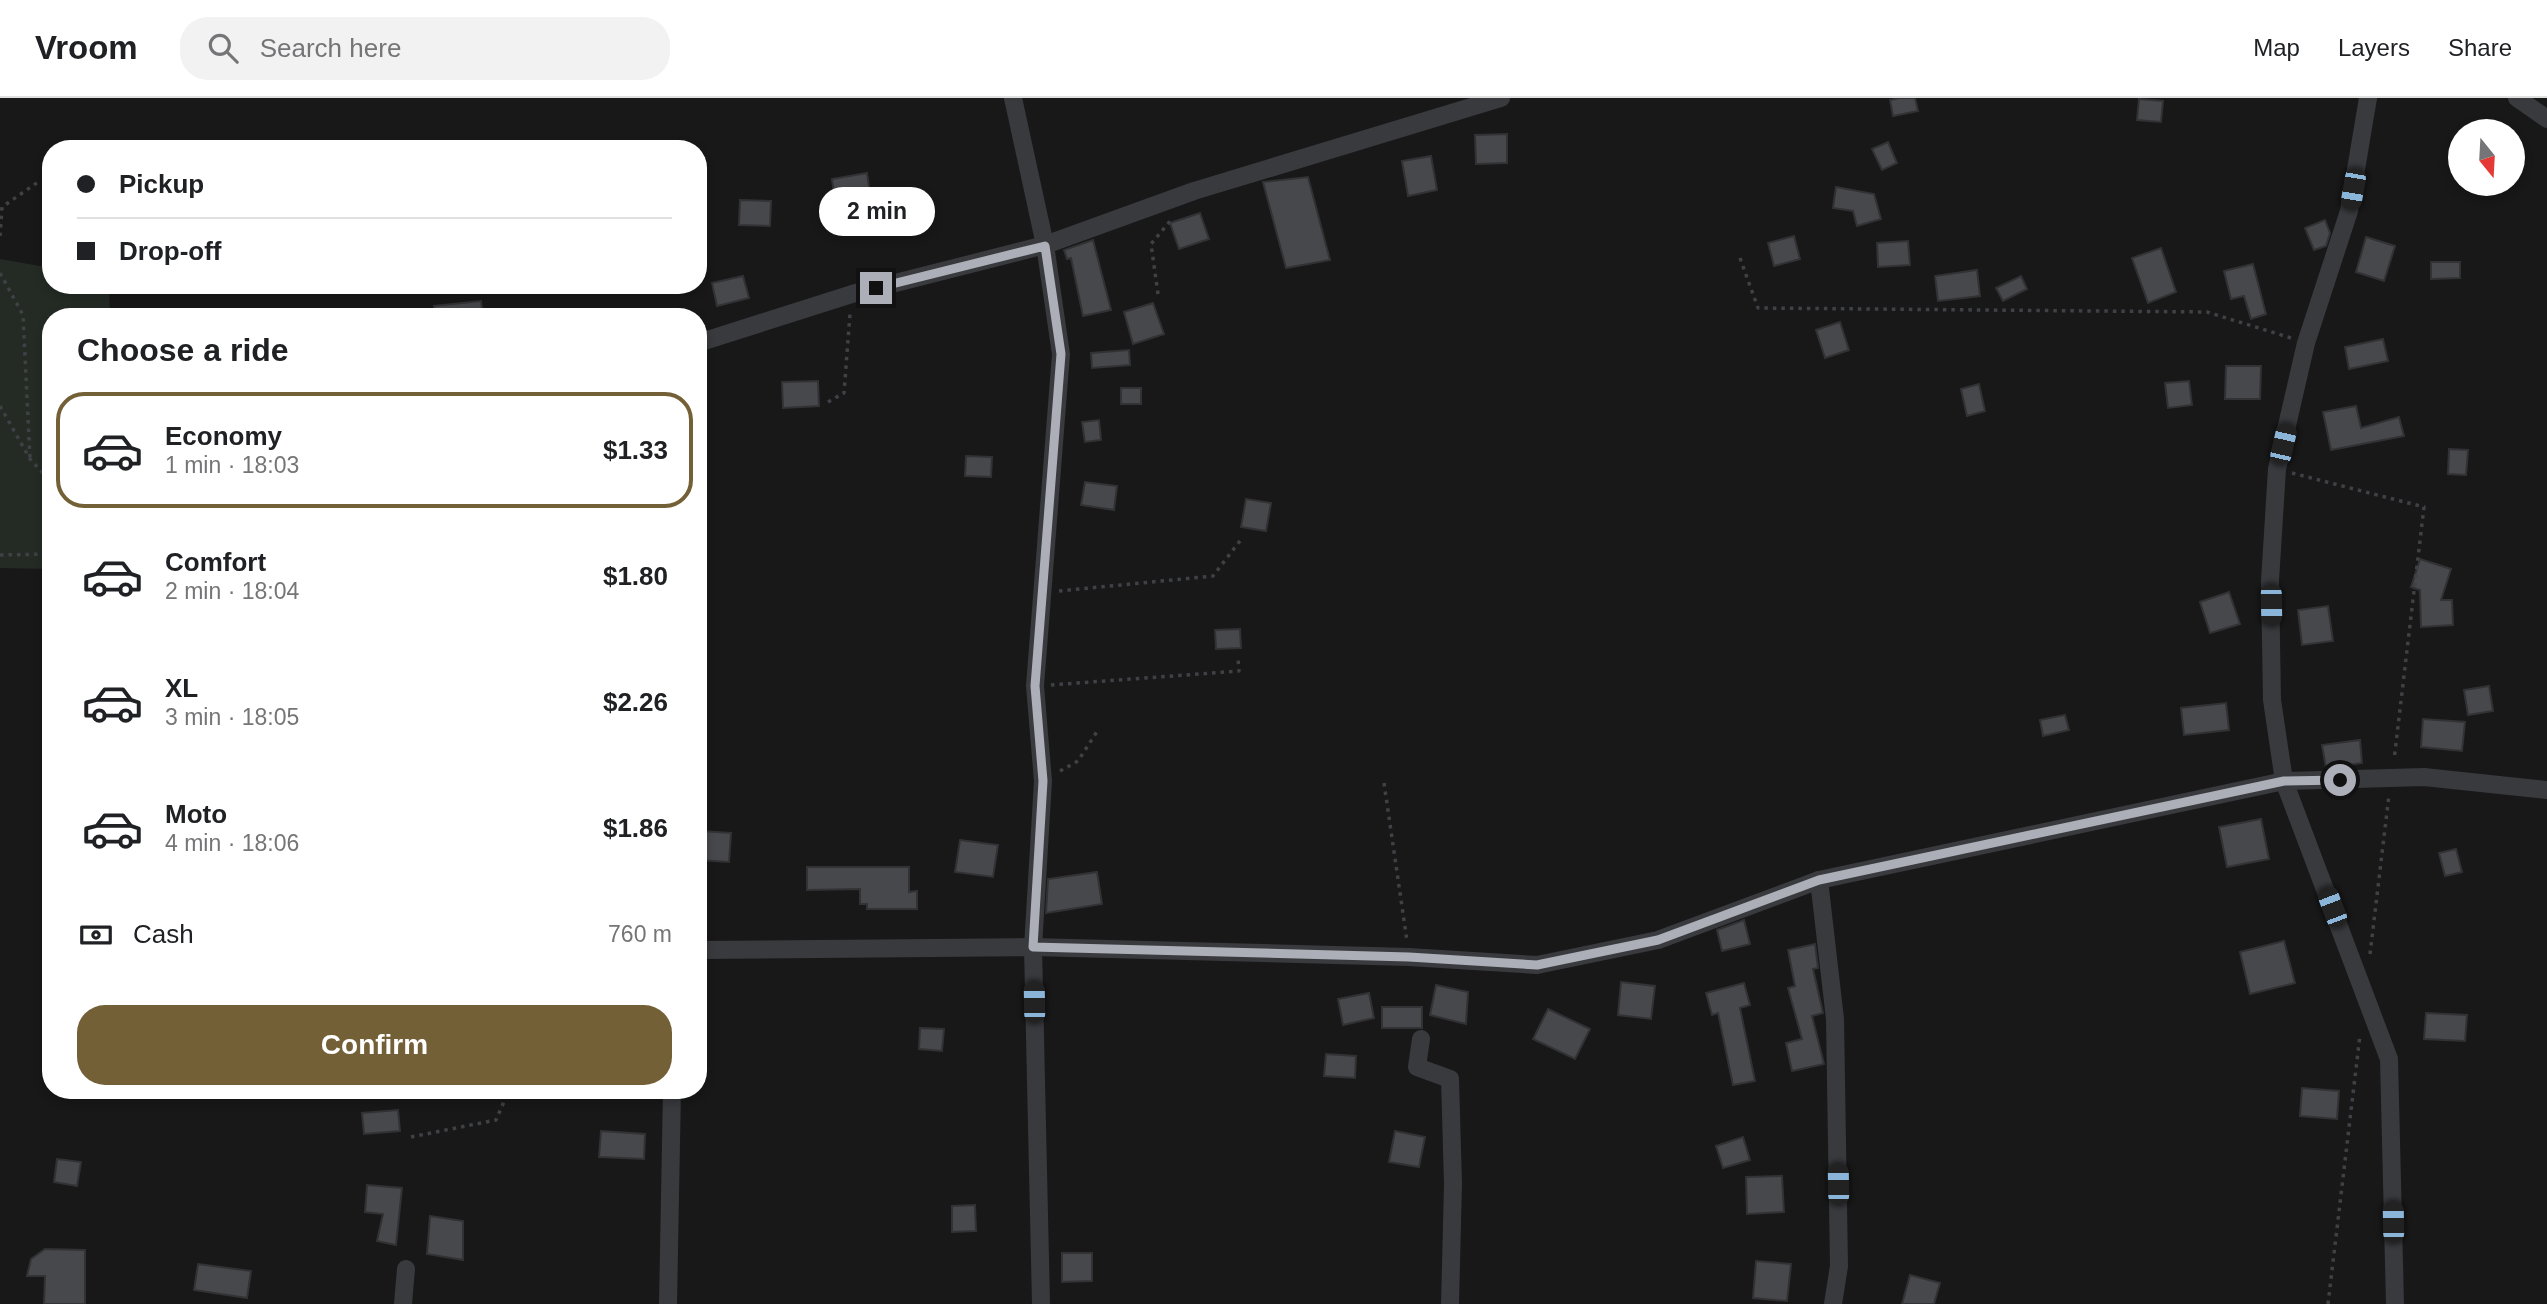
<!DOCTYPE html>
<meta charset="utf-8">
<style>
:root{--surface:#fff;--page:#f2f2f2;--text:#202124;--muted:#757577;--line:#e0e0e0;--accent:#746037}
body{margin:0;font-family:Arial,sans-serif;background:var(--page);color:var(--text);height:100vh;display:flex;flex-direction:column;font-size:26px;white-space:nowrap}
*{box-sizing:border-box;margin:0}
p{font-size:23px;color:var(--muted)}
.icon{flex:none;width:38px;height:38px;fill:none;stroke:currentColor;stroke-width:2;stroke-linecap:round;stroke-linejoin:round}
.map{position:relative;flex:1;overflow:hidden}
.details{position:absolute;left:42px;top:210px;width:665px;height:791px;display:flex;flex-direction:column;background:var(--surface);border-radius:28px;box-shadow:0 4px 10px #0003}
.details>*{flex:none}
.guide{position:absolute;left:42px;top:42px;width:665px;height:154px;border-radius:28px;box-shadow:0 4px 10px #0003;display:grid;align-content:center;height:154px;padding:0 35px;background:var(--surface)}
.needle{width:46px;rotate:162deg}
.fabs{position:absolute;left:2448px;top:21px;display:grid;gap:14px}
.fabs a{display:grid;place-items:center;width:77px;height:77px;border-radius:50%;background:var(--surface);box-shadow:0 4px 10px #0003;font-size:35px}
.end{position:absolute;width:32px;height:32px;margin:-16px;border:9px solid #acafb8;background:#111;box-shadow:0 0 0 4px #111}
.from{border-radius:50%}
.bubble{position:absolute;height:49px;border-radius:24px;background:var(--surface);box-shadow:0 4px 10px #0003;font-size:23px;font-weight:600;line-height:49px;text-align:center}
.car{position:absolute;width:21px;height:42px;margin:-21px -10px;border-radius:9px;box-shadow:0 0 5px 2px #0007;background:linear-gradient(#222 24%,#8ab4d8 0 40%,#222 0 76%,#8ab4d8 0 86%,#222 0)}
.guide b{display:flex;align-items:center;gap:24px;height:66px;font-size:26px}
.guide b+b{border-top:2px solid var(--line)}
.guide i{width:18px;height:18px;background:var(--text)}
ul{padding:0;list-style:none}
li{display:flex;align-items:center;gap:21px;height:116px;margin:0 14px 10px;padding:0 21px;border:4px solid transparent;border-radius:28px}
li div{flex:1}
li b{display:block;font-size:26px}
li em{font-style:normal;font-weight:600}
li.current{border-color:var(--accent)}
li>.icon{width:63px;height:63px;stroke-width:1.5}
h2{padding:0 35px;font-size:32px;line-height:84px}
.pay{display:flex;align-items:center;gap:18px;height:77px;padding:0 35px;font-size:26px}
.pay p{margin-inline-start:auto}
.action{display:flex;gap:14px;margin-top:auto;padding:14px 35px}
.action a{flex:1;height:80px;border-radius:28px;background:var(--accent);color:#fff;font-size:28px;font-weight:600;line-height:80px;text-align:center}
header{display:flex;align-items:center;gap:42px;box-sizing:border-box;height:98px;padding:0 35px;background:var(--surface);border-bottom:2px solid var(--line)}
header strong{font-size:33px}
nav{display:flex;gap:38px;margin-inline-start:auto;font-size:24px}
.search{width:490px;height:63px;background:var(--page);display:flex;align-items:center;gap:18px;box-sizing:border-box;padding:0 24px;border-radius:28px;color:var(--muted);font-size:26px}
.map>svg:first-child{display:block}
</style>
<header>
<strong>Vroom</strong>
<div class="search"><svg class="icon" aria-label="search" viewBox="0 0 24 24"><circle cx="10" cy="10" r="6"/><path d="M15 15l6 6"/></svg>Search here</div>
<nav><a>Map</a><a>Layers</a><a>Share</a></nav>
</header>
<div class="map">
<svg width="2547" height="1206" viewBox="0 0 2547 1206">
<rect width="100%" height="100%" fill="#181819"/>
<polygon fill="#242b25" points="0,161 51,170 51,187 109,187 110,219 51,219 51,471 0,470"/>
<g fill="#47484c" stroke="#323235" stroke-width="2">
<polygon points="1899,0 1915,0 1918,13 1893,18 1890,2"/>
<polygon points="2139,1 2163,3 2161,24 2137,22"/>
<polygon points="1507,36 1507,65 1476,66 1475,37"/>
<polygon points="1888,44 1897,65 1882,72 1872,51"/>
<polygon points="1431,58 1437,92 1408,98 1402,63"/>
<polygon points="867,75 870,96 835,102 832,81"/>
<polygon points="1308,79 1330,162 1286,170 1263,84"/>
<polygon points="1836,89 1874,96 1881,121 1857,128 1853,113 1833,110"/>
<polygon points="740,102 771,103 770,128 739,127"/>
<polygon points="1200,115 1209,141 1179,151 1170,125"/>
<polygon points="2325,122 2330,135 2326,148 2314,152 2305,130"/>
<polygon points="1794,138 1800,161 1774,168 1768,145"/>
<polygon points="2366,139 2395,148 2384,183 2356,174"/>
<polygon points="1093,142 1111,212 1083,218 1071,160 1067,161 1064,152"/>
<polygon points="1908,143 1910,167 1878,169 1877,145"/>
<polygon points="2161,150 2176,194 2148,205 2132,160"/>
<polygon points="2431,164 2460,164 2460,180 2431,181"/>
<polygon points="2253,166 2266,216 2251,221 2244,198 2231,201 2224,173"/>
<polygon points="1977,172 1980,198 1938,203 1935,178"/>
<polygon points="743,178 749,200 717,208 712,185"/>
<polygon points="2021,178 2027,191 2003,203 1996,190"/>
<polygon points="481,203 483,219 435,219 434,208"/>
<polygon points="1153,205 1164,236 1133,246 1124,214"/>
<polygon points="1840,224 1849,252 1825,260 1816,232"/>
<polygon points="2383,241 2388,263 2349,271 2345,249"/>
<polygon points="1129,252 1130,267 1092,270 1091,255"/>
<polygon points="2226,268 2261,268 2260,301 2225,301"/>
<polygon points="818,283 819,308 783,310 782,284"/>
<polygon points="2189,283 2192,307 2168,310 2165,285"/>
<polygon points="1979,286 1985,313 1967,318 1961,291"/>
<rect x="1121" y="290" width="20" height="16"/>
<polygon points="2356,308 2361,330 2399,319 2404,338 2331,352 2323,314"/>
<polygon points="1099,322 1101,342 1085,344 1082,324"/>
<polygon points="2449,351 2468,352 2466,377 2448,376"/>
<polygon points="966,358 992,359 991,379 965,378"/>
<polygon points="1085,384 1117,388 1114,412 1081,407"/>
<polygon points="1246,401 1271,405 1266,433 1241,429"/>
<polygon points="2420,461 2451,471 2441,502 2452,502 2453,527 2421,529 2420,492 2411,489"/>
<polygon points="2229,494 2240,526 2210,535 2200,504"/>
<polygon points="2328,508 2333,543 2302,547 2298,512"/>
<polygon points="1240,531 1241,550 1216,551 1215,532"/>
<polygon points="2489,588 2493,613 2468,617 2464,592"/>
<polygon points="2226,605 2229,632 2184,637 2181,610"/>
<polygon points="2065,617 2069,632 2043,638 2040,622"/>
<polygon points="2423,621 2465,624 2462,653 2421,649"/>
<polygon points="2360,642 2362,665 2326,670 2322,647"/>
<polygon points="2261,721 2269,761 2227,769 2219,729"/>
<polygon points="701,733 731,735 729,764 699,762"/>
<polygon points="960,742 998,747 993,779 955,774"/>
<polygon points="2456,751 2462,774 2445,778 2439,755"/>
<polygon points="807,769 909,769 909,794 917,793 917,811 867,811 867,806 860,806 860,791 807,792"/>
<polygon points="1097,774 1102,806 1046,815 1048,781"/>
<polygon points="1744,822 1750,846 1722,853 1717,832"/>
<polygon points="2284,843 2295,885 2250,896 2240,854"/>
<polygon points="1815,846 1818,870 1813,871 1823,915 1812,918 1824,966 1792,973 1786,945 1802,941 1788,890 1795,888 1788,852"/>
<polygon points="1621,884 1655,888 1651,921 1618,917"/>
<polygon points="1744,885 1750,907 1740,910 1755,983 1733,987 1718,915 1712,917 1706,895"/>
<polygon points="1436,887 1468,894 1466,926 1430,917"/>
<polygon points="1369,895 1374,920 1343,927 1338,901"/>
<rect x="1382" y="909" width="40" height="21"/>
<polygon points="1548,911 1590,931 1575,961 1533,941"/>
<polygon points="2426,915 2467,917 2465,943 2424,941"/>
<polygon points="920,930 944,931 942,953 919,951"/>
<polygon points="1326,956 1356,958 1355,980 1324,978"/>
<polygon points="2302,990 2339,993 2337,1021 2300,1018"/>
<polygon points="398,1012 400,1033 364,1036 362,1015"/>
<polygon points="601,1033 645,1036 644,1061 599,1059"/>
<polygon points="1395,1033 1425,1039 1419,1069 1389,1064"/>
<polygon points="1743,1039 1750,1062 1723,1070 1716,1048"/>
<polygon points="57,1061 81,1064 77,1088 54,1084"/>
<polygon points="1782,1078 1784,1114 1747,1116 1746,1079"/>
<polygon points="367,1087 402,1090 396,1147 377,1143 383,1116 365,1114"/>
<polygon points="975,1107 976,1133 952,1134 952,1108"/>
<polygon points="430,1118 463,1123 463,1162 427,1156"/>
<polygon points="45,1151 85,1152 85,1206 44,1206 45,1178 27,1178 31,1161"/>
<polygon points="1062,1155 1092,1155 1092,1183 1062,1184"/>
<polygon points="1756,1163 1791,1166 1787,1203 1753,1200"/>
<polygon points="198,1166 251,1173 247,1200 194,1192"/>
<polygon points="1910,1177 1940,1185 1934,1206 1902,1206"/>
</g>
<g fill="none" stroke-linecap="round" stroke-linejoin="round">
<g stroke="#3f4145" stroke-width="3.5" stroke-dasharray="3.5 5" stroke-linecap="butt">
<polyline points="0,138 2,109 41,82"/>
<polyline points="1740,160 1758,210 2207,214 2291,240"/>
<polyline points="0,175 23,217 30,361"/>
<polyline points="1158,196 1151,146 1171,122"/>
<polyline points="828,304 844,295 850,216"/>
<polyline points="0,308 30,361 51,384"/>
<polyline points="2292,375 2424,409 2394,662"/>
<polyline points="0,457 51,456"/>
<polyline points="1059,493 1213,478 1243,439"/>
<polyline points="1051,587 1239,573 1238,560"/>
<polyline points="1060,673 1078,663 1098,632"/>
<polyline points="1384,685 1407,843"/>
<polyline points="2370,856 2389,697"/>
<polyline points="411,1039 496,1022 509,992"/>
<polyline points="2328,1206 2360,937"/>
</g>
<g stroke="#393a3e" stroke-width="18">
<polyline points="1013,0 1045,147 1061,256 1035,588 1043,683 1033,849 1041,1206"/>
<polyline points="2368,0 2349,113 2306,245 2277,371 2270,483 2272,602 2284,683 2389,961 2395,1206"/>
<polyline points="2517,0 2547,21"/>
<polyline points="698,245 852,196 1045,147 1194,93 1501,0"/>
<polyline points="1819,782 1835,921 1839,1168 1833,1206"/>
<polyline points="698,852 1033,849 1409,859 1537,867 1658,842 1819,782 2284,683 2424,679 2547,692"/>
<polyline points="1421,941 1417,969 1450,981 1453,1086 1450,1206"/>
<polyline points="403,1206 406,1171"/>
<polyline points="668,1206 672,992"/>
</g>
</g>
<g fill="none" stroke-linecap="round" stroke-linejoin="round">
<polyline stroke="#acafb8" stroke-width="9" points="876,190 1045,148 1061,256 1035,588 1043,683 1033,849 1409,859 1537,867 1658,842 1819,782 2284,683 2340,682"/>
</g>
</svg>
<div class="fabs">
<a><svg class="needle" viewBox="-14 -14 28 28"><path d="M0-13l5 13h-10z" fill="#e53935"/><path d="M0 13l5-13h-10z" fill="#757577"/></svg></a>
</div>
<i class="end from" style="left:2340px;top:682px"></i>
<i class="end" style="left:876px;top:190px"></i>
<div class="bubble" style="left:819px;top:89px;width:116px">2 min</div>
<i class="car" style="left:2353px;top:91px;rotate:190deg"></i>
<i class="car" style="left:2283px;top:346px;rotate:13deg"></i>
<i class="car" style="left:2271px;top:507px;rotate:179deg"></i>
<i class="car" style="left:2332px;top:809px;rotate:339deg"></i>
<i class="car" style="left:1034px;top:904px;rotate:359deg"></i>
<i class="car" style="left:1838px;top:1086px;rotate:359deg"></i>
<i class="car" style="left:2393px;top:1124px;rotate:359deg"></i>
<div class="guide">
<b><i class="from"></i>Pickup</b>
<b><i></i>Drop-off</b>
</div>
<section class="details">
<h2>Choose a ride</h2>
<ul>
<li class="current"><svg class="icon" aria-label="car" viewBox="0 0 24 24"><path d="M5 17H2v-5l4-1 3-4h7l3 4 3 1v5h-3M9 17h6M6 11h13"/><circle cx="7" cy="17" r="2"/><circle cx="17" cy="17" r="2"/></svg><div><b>Economy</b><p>1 min · 18:03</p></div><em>$1.33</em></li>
<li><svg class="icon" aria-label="car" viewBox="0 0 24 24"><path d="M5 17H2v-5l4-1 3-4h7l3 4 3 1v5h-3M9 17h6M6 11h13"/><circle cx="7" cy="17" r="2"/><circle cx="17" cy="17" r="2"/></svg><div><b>Comfort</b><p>2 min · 18:04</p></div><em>$1.80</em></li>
<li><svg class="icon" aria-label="car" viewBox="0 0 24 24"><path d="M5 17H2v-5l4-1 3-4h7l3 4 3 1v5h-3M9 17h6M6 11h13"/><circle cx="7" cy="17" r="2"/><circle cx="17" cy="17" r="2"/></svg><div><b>XL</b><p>3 min · 18:05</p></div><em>$2.26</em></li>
<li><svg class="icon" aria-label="car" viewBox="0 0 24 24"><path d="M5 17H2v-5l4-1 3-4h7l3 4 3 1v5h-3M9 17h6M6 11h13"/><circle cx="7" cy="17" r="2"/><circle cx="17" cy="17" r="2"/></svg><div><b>Moto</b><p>4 min · 18:06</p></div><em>$1.86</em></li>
</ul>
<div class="pay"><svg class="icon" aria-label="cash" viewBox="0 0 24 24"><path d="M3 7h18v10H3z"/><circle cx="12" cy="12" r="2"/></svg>Cash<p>760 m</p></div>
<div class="action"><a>Confirm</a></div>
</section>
</div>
